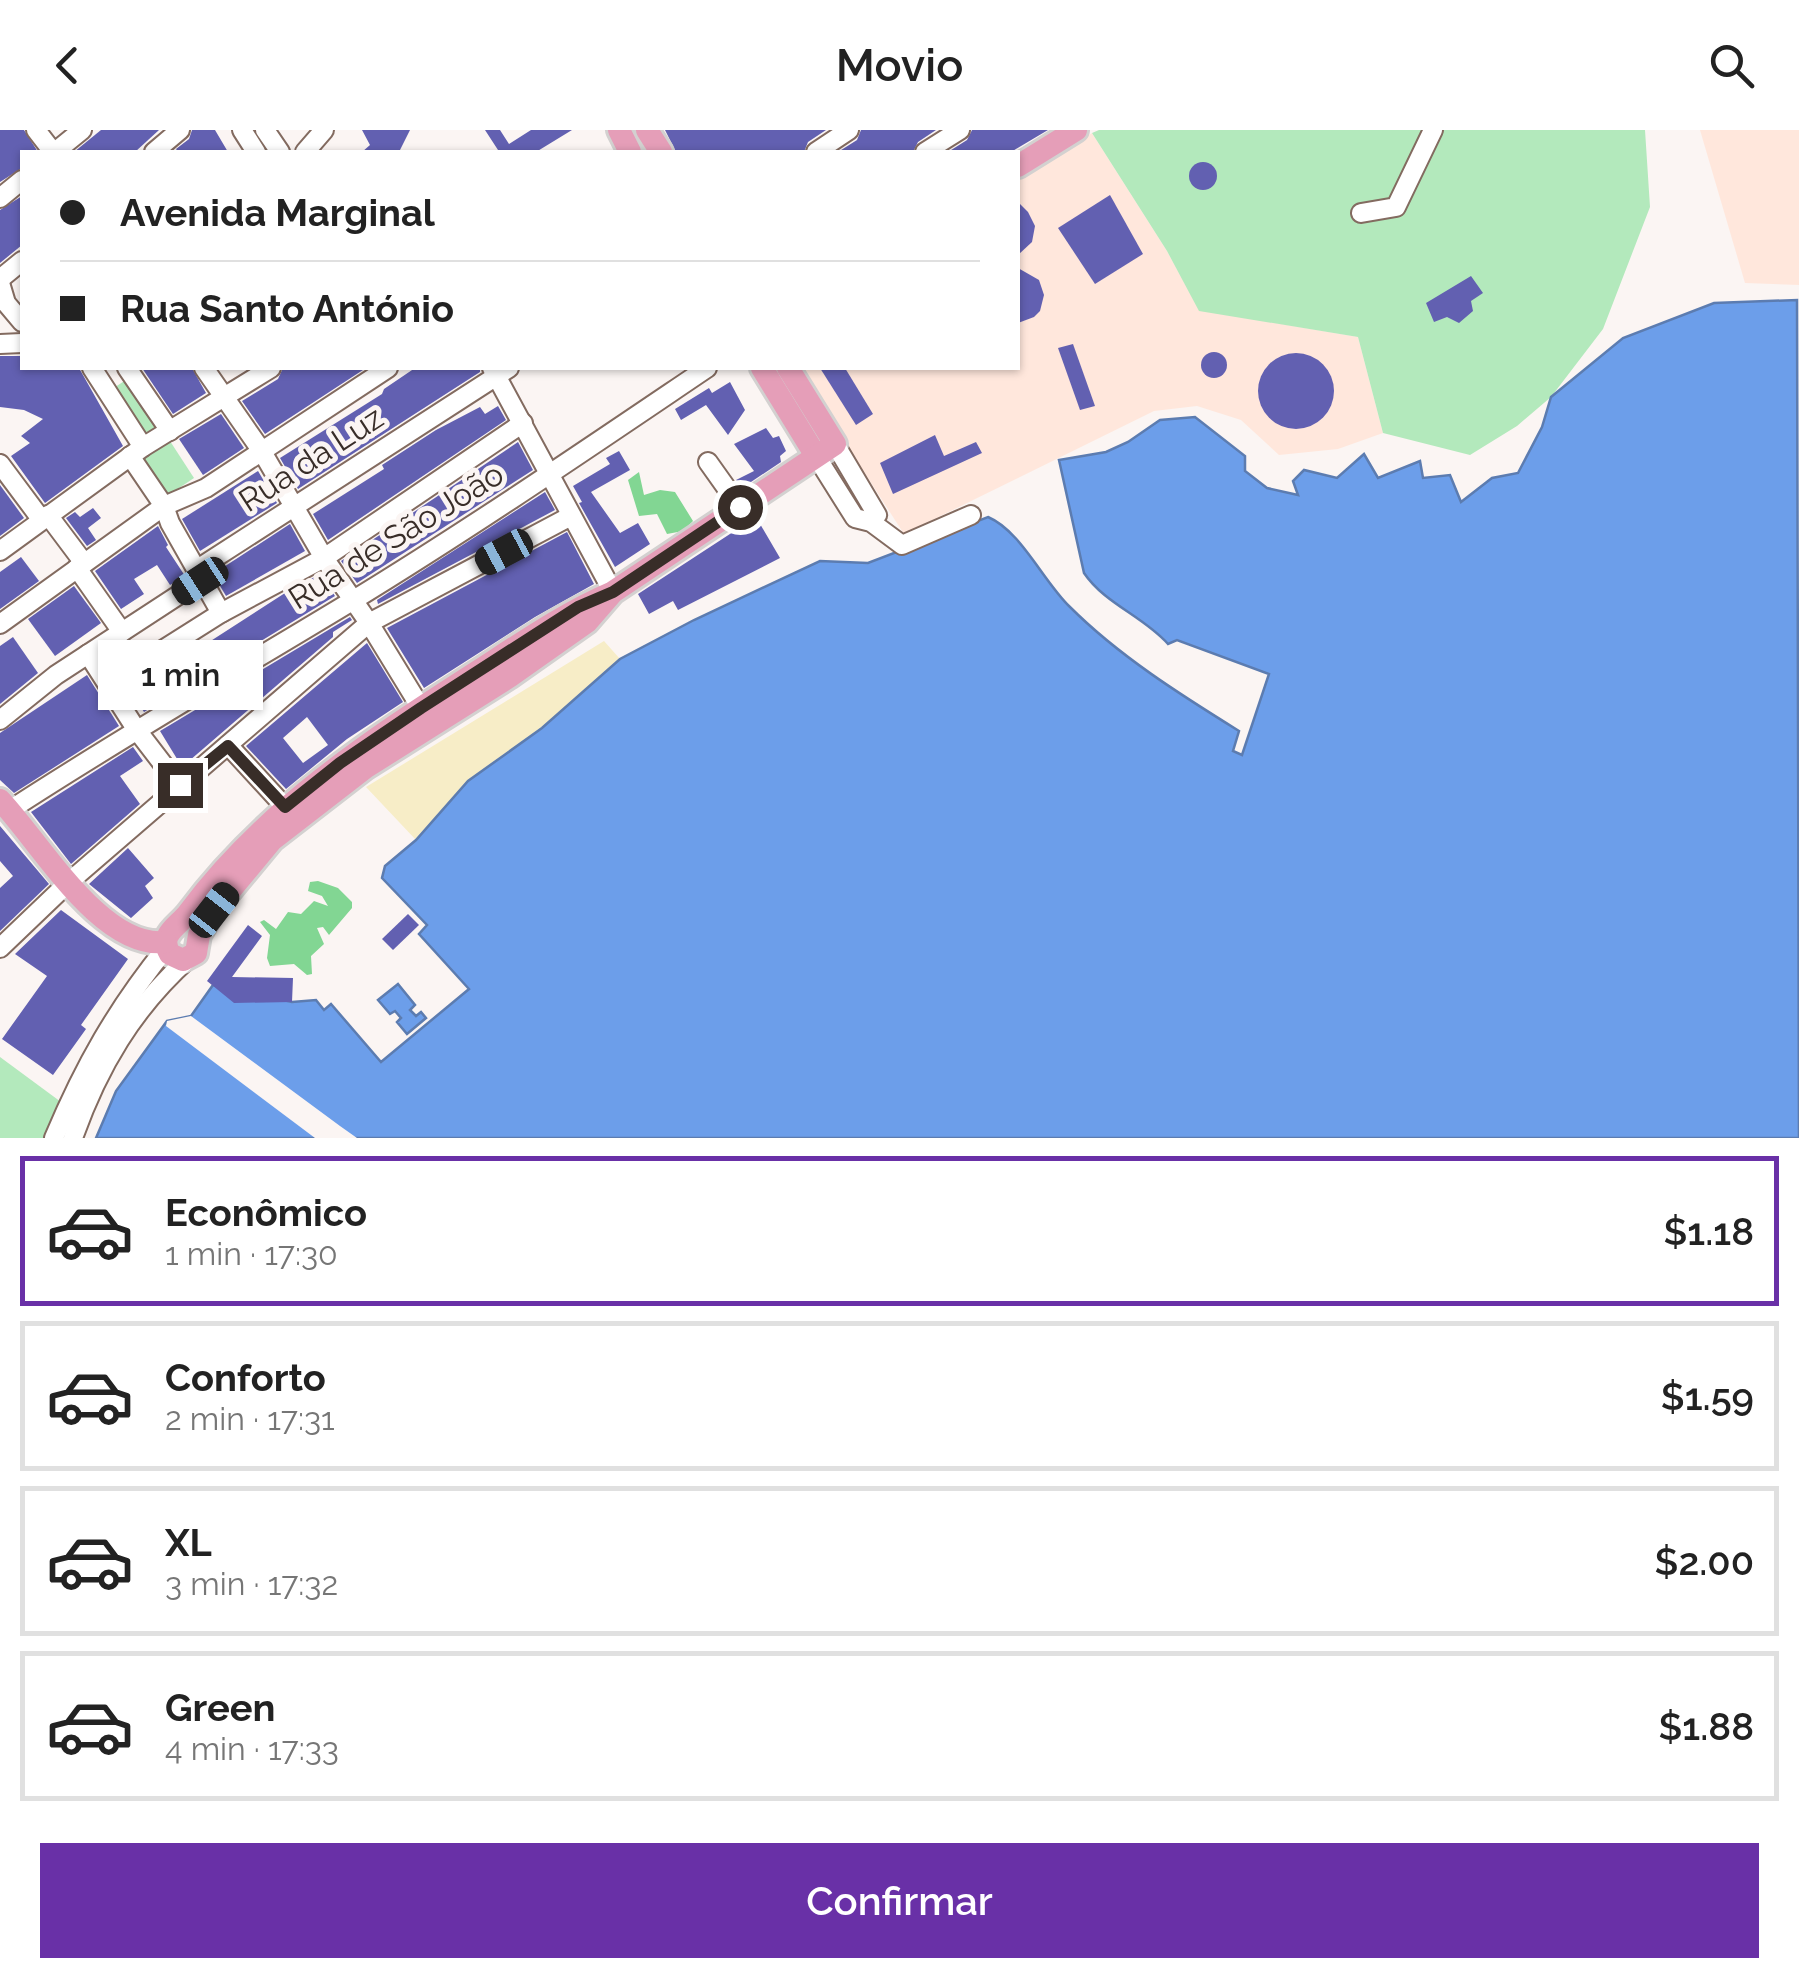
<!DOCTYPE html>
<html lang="pt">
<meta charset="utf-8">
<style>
:root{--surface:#fff;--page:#f6f6f6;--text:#222;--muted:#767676;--line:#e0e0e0;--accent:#6930a7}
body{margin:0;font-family:Raleway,sans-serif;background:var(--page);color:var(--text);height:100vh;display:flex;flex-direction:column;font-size:38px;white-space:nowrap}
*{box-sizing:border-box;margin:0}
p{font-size:32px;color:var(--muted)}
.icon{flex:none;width:55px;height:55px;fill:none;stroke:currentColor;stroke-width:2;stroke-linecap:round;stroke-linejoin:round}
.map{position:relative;height:1008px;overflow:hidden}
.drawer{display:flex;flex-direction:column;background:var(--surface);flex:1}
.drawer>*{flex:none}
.top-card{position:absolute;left:20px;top:20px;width:1000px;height:220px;border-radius:0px;box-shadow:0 2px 8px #0004;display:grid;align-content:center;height:220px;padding:0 40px;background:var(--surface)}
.end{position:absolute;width:45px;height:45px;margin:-22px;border:12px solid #382d28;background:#fff;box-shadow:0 0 0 5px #fff}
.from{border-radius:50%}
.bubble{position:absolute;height:70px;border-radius:0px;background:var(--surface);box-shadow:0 2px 8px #0004;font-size:32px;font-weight:600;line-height:70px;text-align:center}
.car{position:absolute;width:30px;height:60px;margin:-30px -15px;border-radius:12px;box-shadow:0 0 8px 2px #0007;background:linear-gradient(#222 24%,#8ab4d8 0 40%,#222 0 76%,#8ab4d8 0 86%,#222 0)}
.top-card b{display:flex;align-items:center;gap:35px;height:95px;font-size:38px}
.top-card b+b{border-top:2px solid var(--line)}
.top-card i{width:25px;height:25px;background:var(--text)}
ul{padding:18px 0 0;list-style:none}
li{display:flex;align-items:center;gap:30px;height:150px;margin:0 20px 15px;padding:0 20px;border:5px solid var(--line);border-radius:0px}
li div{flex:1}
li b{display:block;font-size:38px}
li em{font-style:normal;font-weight:600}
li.active{border-color:var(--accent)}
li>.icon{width:90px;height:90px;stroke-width:1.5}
.button{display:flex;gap:20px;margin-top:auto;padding:20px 40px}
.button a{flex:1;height:115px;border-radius:0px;background:var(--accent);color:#fff;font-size:40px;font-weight:600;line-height:115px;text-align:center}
header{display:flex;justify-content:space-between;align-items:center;height:130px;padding:0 40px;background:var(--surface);font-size:45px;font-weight:600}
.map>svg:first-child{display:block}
</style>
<header><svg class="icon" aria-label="back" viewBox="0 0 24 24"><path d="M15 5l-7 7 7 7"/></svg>Movio<svg class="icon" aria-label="search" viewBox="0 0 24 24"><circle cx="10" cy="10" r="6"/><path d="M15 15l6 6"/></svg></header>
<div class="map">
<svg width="1799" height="1008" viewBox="0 0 1799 1008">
<rect width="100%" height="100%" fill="#fbf5f3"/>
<g fill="#ffe7dc">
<polygon points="1700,0 1799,0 1799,155 1745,153"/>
<polygon points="1092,3 1167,121 1199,180 1358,207 1383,303 1338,319 1279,325 1241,290 1197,276 1154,281 904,404 797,238 1018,238 1018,49"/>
</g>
<g fill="#b3e9bc">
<polygon points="1099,0 1645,0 1650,77 1603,199 1551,267 1517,296 1470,325 1383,303 1358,207 1199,181 1167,121 1092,3"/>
<polygon points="129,248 194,348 164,368 138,327 112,259"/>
<polygon points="0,927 61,972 45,1008 0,1008"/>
</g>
<g fill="#82d693">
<polygon points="639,342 644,365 660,360 675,362 693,391 683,401 667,404 657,384 639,386 628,350"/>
<polygon points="318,751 338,758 352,772 352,778 329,805 323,797 317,798 324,814 311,826 312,844 307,845 294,834 270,836 267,828 270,805 260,792 264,790 276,799 288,782 301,784 314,771 328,776 322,766 308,761 310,752"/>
</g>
<polygon fill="#f7edc7" points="604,511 620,529 542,598 468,651 416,710 366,657"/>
<g fill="#6c9eea" stroke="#5c7cb0" stroke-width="2.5">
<path d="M 1797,170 L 1799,1008 L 96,1008 L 116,961 L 167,891 L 191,886 L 213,855 L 292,872 L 316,870 L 324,880 L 331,874 L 381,932 L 469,859 L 419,804 L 427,795 L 382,748 L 385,736 L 416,710 L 468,651 L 542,598 L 620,529 L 694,490 L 820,431 L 868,433 L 988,387 C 1021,401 1043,451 1070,477 C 1119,526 1181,565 1239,601 L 1233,621 L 1242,625 L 1269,544 L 1177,510 L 1168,514 C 1143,486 1105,474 1084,443 L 1059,330 L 1106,322 L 1128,312 L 1160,290 L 1195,287 L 1245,326 L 1245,341 L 1267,358 L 1298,365 L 1293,351 L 1304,340 L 1337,348 L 1364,324 L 1378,348 L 1420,331 L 1423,348 L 1450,345 L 1461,372 L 1492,348 L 1518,343 L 1542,297 L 1551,267 L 1623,208 L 1714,173 Z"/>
<polygon points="398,854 415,875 410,880 416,886 421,882 426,888 407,904 397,892 401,888 395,881 390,884 378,870"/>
</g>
<polygon fill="#fbf5f3" points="191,886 340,996 357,1008 315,1008 166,896 167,891"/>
<g fill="#6260b1" fill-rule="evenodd">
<polygon points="0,0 24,0 38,22 22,22 22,38 0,52"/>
<polygon points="101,0 159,0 135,22 74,22"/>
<polygon points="192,0 215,0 228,22 178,22 176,19 189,9"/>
<polygon points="362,0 410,0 399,22 362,22 370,15"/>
<polygon points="485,0 500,0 509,14 531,0 572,0 536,22 495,22 498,20"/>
<polygon points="665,0 826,0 808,12 804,22 676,22"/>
<polygon points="861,0 936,0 918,12 913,22 838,22 857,10"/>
<polygon points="972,0 1048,0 1011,22 948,22 967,10"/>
<circle cx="1203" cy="46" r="14"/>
<polygon points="1110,65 1143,124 1095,154 1058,98"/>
<polygon points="22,66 22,115 0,133 0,80"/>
<polygon points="1018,72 1028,82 1035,96 1032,112 1018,125"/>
<polygon points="1018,138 1039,150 1044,165 1040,181 1034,187 1018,193"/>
<polygon points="1471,146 1483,163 1471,171 1473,181 1459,193 1447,187 1434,192 1426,173"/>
<polygon points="1073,214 1095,276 1080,280 1058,218"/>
<circle cx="1214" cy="235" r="13"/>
<circle cx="1296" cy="261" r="38"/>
<polygon points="0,226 22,226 22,238 79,238 123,316 45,373 11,326 30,313 21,306 43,289 24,280 0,277"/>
<polygon points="142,238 192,238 206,263 173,284"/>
<polygon points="283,238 366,238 265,304 242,271 278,249"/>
<polygon points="415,238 480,238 480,242 298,359 280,328 382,264 384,259"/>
<polygon points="820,238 845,238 873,284 856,295"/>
<polygon points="730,252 745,280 728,305 706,275 681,290 675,279 709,258 712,263"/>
<polygon points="498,276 506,290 328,410 313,384 384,339 382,335 436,300 480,277 485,284"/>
<polygon points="221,284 244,318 203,345 179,309"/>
<polygon points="766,298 773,308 779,306 786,321 780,326 781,332 742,358 736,350 754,341 734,314"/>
<polygon points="935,305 944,326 976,312 982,323 893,364 880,333"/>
<polygon points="518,312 533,340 357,453 341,431"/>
<polygon points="619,321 630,340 591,362 620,403 638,393 650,414 615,437 579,373 582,372 573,356 610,334 606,328"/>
<polygon points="258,341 277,373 200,421 182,389"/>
<polygon points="0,355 24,388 0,406"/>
<polygon points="545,362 555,380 378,474 377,470"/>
<polygon points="93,378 101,388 88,398 96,410 87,416 66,388 75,382 80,387"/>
<polygon points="756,387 780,428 678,480 673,471 649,484 638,464"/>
<polygon points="290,394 305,421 226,466 213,444"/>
<polygon points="158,396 168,415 166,417 185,446 170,455 157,435 134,449 144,464 121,479 95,441"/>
<polygon points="567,402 594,454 535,487 424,558 387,498"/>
<polygon points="21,427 39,451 0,479 0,442"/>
<polygon points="320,444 335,466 144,582 129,559 173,530 175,534 285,463"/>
<polygon points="74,456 101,493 55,526 28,489"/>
<polygon points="350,487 352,490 333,502 333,507 182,637 160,601"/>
<polygon points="13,507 38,543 0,574 0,516"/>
<path d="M 367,513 L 403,572 L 347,609 L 286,659 L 246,616 ZM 307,587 L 328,615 L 303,633 L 283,608 Z"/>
<polygon points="87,545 119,596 14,663 0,650 0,603"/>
<polygon points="133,617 143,631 120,646 140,674 71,734 31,682"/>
<polygon points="0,696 49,754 0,801 0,758 13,746 0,731"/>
<polygon points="128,718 154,748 145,756 153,768 131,788 89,754"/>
<polygon points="61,780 128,829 81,895 86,899 53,945 2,909 47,846 15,824"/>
<polygon points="408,784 419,795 393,820 382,809"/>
<polygon points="248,795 262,806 232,847 293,848 292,872 234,873 207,851"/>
</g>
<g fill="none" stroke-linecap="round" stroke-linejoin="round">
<g stroke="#836b60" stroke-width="22">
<g id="minor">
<polyline points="36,0 53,22"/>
<polyline points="242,0 256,22"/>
<polyline points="265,0 280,22"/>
<polyline points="55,22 82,0"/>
<polyline points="154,22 180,0"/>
<polyline points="305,22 324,0"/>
<polyline points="816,22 849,0"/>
<polyline points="925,22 960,0"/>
<polyline points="0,68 22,50"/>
<polyline points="1361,83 1396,77 1433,0"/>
<polyline points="0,149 22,131"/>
<polyline points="0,153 6,173 22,192"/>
<polyline points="0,214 22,213"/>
<polyline points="92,238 143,317"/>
<polyline points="127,238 170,301"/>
<polyline points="204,238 261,320 324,428 369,493 421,578"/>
<polyline points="492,238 613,462"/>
<polyline points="835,314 877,385 871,392"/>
<polyline points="130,326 164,376 170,393 221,483"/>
<polyline points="816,326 855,388 871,392 902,415 971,385"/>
<polyline points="708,332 740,377"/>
<polyline points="0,334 41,389"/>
<polyline points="48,385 84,433"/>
<polyline points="0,421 143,317 271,238"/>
<polyline points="77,438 122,502"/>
<polyline points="196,440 509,238"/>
<polyline points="0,494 164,376 206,358 388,238"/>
<polyline points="88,524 136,599 179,655"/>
<polyline points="112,559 115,550 221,483 324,428 523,293"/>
<polyline points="0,590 56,545 200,451"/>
<polyline points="228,615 285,677"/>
<path d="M 10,680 C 122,607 238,540 352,471 C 473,397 590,317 707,238"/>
<polyline points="0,818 69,752 369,493 571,386"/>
<path d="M 54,1008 C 85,935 116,880 166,818"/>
<path d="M 73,1008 C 98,937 133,878 189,828"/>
</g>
</g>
<g stroke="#d3d1d0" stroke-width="28">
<g id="major">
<polyline points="619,0 630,22"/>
<polyline points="647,0 661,22"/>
<polyline points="1018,36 1076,0"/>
<polyline points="762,238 816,326"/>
<path d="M 613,462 C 564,483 520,514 475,543 C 369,611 265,680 189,782 C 178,797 158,804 170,824 L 183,830 L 196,823 L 199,805 L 214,780 L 272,710 L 365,638 L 509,547 L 587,492 L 613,462 L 835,314 L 788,238"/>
<path d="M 0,670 C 40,712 101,819 165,812"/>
</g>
</g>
<use href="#minor" stroke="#fff" stroke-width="18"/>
<use href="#major" stroke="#e59eb8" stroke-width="22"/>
</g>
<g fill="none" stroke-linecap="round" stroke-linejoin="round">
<polyline stroke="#382d28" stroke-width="12" points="180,655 228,616 285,677 340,633 421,578 578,477 613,462 740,377"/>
</g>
<g text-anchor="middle" stroke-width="10" stroke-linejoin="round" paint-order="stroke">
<g font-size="32" fill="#382d28" stroke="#fbf5f3">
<text transform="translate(311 329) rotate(-33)" y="11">Rua da Luz</text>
<text transform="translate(396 406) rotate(-32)" y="11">Rua de São João</text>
</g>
</g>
</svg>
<i class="end from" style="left:740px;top:377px"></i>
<i class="end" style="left:180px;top:655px"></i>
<div class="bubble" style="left:98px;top:510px;width:165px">1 min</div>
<i class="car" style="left:504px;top:422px;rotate:242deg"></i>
<i class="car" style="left:200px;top:451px;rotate:237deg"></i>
<i class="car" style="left:214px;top:780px;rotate:38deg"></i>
<div class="top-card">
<b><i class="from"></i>Avenida Marginal</b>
<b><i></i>Rua Santo António</b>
</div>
</div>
<section class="drawer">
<ul>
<li class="active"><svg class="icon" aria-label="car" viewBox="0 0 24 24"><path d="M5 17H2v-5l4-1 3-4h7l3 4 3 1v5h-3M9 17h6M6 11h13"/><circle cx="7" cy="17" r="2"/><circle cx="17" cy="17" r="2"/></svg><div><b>Econômico</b><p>1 min · 17:30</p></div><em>$1.18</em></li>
<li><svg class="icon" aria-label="car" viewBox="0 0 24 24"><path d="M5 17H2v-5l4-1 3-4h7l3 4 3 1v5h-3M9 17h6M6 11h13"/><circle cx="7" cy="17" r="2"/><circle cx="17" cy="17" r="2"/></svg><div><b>Conforto</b><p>2 min · 17:31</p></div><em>$1.59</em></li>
<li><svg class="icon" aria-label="car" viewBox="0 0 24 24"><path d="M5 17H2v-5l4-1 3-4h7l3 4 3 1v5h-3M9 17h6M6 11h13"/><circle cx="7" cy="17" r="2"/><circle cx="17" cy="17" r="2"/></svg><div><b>XL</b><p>3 min · 17:32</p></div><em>$2.00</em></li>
<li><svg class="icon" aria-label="car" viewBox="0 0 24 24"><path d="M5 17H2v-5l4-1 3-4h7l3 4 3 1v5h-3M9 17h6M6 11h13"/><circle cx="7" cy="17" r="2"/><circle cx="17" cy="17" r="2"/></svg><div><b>Green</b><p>4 min · 17:33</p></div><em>$1.88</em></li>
</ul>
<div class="button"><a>Confirmar</a></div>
</section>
